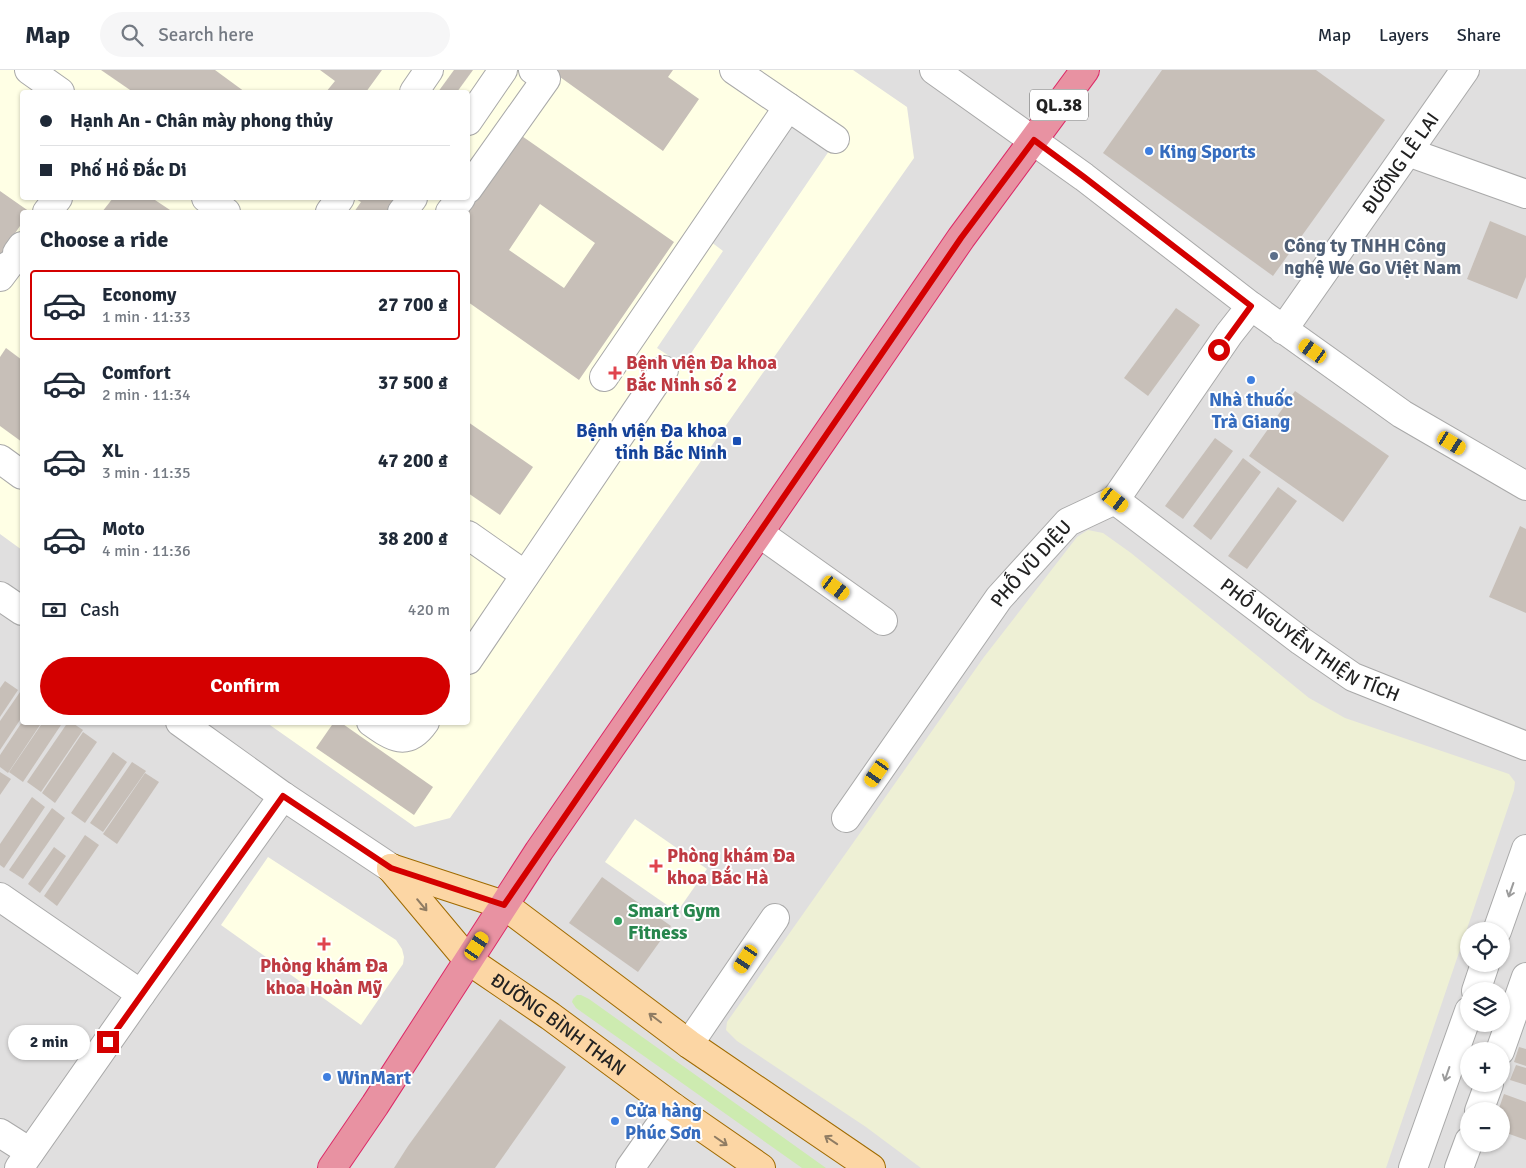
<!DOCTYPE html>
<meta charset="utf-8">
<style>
:root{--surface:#fff;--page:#f6f6f7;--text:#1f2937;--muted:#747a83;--line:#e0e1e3;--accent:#d40000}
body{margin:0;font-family:Signika,sans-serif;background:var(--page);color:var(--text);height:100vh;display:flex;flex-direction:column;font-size:19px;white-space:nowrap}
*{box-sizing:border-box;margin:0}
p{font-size:16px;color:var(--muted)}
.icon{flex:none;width:28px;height:28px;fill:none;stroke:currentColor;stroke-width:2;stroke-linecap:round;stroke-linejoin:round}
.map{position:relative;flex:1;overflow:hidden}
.details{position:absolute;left:20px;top:140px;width:450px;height:515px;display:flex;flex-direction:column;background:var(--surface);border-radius:5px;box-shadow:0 1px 4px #0004}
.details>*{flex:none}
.guide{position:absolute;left:20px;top:20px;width:450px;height:110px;border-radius:5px;box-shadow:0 1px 4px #0004;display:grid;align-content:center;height:110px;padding:0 20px;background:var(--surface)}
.tools{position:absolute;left:1460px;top:852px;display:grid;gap:10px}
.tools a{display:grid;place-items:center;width:50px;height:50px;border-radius:50%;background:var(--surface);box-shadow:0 1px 4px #0004;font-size:25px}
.end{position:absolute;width:22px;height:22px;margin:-11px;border:6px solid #d40000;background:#fff;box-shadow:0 0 0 2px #fff}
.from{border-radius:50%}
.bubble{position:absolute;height:35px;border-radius:18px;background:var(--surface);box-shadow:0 1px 4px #0004;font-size:16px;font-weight:700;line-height:35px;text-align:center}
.car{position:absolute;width:15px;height:30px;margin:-15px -8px;border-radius:6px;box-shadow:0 0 4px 1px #0007;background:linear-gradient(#f5c518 24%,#345 0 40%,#f5c518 0 76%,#345 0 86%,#f5c518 0)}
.guide b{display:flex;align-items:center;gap:18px;height:48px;font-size:19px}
.guide b+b{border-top:1px solid var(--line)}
.guide i{width:12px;height:12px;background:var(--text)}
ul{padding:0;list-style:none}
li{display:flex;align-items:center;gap:15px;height:70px;margin:0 10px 8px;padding:0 10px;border:2px solid transparent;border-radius:5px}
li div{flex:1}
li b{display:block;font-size:19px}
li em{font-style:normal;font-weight:700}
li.on{border-color:var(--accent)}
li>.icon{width:45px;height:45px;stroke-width:1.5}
h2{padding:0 20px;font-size:22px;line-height:60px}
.pay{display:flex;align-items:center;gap:12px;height:55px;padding:0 20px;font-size:19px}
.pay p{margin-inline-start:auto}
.cta{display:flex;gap:10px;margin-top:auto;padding:10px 20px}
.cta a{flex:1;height:58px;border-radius:30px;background:var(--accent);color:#fff;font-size:20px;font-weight:700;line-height:58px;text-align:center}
header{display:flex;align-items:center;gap:30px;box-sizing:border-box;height:70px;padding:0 25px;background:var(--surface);border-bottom:1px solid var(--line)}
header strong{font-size:24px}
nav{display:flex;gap:28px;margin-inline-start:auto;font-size:18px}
.search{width:350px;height:45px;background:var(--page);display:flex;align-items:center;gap:12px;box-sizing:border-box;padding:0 18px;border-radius:28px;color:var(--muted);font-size:19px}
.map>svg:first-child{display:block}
</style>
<header>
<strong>Map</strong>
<div class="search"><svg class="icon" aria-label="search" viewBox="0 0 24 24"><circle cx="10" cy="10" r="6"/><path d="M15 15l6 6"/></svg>Search here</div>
<nav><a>Map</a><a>Layers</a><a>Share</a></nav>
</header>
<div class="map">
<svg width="1526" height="1098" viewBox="0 0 1526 1098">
<rect width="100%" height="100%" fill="#f2efe9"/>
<path fill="#e0dfdf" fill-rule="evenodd" d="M 0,0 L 1526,0 L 1526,1098 L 0,1098 ZM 22,22 L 468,22 L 468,128 L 22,128 ZM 22,142 L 468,142 L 468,652 L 22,652 ZM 1469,861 L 1501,861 L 1501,894 L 1469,894 ZM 1469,921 L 1501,921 L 1501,954 L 1469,954 ZM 1469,981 L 1501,981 L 1501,1014 L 1469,1014 ZM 1469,1041 L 1501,1041 L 1501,1074 L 1469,1074 Z"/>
<g fill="#ffffe5" fill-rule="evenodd">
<path d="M 0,0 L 853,0 L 907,37 L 914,88 L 450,748 L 415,757 L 267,653 L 468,652 L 468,142 L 22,142 L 22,480 L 0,464 ZM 22,22 L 468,22 L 468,128 L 22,128 Z"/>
<polygon points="635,749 707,799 677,842 605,792"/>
<polygon points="268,787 396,870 402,879 404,887 403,894 361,955 221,855"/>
</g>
<polygon fill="#eef0d5" points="1088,460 1103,463 1131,483 1309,628 1345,648 1509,704 1515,712 1514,720 1386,1098 921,1098 866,1057 737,971 726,960 727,952 984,587 1077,467"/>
<polygon fill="#cdebb0" points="577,925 581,925 589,929 826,1098 802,1098 576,938 572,932 573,929"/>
<polygon fill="#e2e2e2" points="786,51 829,81 683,295 657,278 723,181 706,168"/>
<g fill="#c7bfb8" fill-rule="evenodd">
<polygon points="101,0 215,0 245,22 133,22"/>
<polygon points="320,0 382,0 366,22 326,22 335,11"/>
<polygon points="454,0 473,0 457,22 438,22"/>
<path d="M 542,0 L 673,0 L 668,7 L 699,29 L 663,81 L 560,7 L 519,64 L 674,172 L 579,310 L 468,232 L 468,142 L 442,142 ZM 540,134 L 595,173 L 564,218 L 509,180 Z"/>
<polygon points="1162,0 1316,0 1385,50 1273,206 1103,83"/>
<polygon points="0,121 30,142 22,142 22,153 7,175 22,186 22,204 0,188"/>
<polygon points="113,128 152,128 173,142 102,142"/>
<polygon points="354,128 399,128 421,142 354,142 361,132"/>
<polygon points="1490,151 1526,166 1526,207 1517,229 1467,209"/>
<polygon points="1176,238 1200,255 1148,326 1124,308"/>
<polygon points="6,278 22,290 22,372 0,356 0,287"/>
<polygon points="1295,321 1389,386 1343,452 1249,386"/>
<polygon points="468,352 533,397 500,445 468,423"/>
<polygon points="1215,368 1233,381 1183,449 1165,436"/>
<polygon points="1243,388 1261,402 1211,470 1193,456"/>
<polygon points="1278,417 1297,431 1247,499 1228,486"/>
<polygon points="1520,456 1526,459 1526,543 1489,527"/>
<polygon points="5,611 18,620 0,647 0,618"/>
<polygon points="20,622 22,624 22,647 0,680 0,651"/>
<polygon points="22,652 42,652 8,703 0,697 0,685"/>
<polygon points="43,652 63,652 23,712 9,702"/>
<polygon points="68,652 71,652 83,660 41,722 27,712"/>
<polygon points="334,652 340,652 433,717 414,745 316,678"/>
<polygon points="83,662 97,672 55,733 42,723"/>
<polygon points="113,682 127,692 85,753 71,743"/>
<polygon points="132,692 146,701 103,762 90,753"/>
<polygon points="0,702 11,709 0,725"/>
<polygon points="145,703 159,712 117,774 103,764"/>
<polygon points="32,727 45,737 4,798 0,795 0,774"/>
<polygon points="52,738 65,748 23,809 9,800"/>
<polygon points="85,765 99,775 57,836 44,826"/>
<polygon points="54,777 66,786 40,823 28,814"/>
<polygon points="602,807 671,856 638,902 569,853"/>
<polygon points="500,949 566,997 495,1098 394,1098 408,1076"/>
<polygon points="1519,977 1526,979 1526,996 1514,992"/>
<polygon points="1516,995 1526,998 1526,1015 1510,1010"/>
<polygon points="1504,1024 1526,1032 1526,1070 1501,1061 1501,1041 1498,1041"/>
</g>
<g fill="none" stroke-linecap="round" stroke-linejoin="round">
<g stroke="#a9a9a9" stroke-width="30">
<g id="minor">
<polyline points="29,0 60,22"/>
<polyline points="734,0 835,69"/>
<polyline points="934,0 1084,107 1251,236 1402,344 1526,416"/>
<polyline points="414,22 429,0"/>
<polyline points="468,51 503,0"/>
<polyline points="1408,82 1526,124"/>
<polyline points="468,119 546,9 533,0"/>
<polyline points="206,128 226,142"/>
<polyline points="47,142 58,128"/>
<polyline points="330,142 340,128"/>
<polyline points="402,142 413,128"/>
<polyline points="450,142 461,128"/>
<polyline points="17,183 22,176"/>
<polyline points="0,207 9,195"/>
<path id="s1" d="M 1283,260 L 1465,0"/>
<polyline points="604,307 788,37"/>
<polyline points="0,389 22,405"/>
<path id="s2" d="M 1115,430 L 1301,571 L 1353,607 L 1526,676"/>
<polyline points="759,463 883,551"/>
<polyline points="468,465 525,505"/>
<polyline points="0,526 22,541"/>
<polyline points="468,590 664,300"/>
<polyline points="180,652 283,726 391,798"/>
<path d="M 371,652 C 392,667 407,678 425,652"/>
<path id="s3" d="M 846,748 L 999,528 L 1068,452 L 1115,430 L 1229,264 L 1251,236"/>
<polyline points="0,827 141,924"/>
<polyline points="1497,861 1526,779"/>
<polyline points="1476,921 1485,894"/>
<polyline points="689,974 775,848"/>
<polyline points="1500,981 1526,907"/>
<polyline points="1479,1041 1489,1014"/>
<polyline points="0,1063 30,1082"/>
<polyline points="19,1098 141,924 283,726"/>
<polyline points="630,1098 673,1037"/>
<polyline points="1413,1098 1469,941"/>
<polyline points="1459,1098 1469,1071"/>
</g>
</g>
<g stroke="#a06b00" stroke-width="30">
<g id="major">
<polyline points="391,798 504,835 689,974 871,1098"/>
<path id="s4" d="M 391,798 L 468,890 L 550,946 L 673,1037 L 761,1098"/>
</g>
</g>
<g stroke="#dc2a67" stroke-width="30">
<polyline id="highway" points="332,1098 375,1035 539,781 759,463 961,168 1085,0"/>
</g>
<use href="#minor" stroke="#fff" stroke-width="28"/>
<use href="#major" stroke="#fcd6a4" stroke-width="28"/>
<use href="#highway" stroke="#e892a2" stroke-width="28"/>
</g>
<defs><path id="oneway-shaft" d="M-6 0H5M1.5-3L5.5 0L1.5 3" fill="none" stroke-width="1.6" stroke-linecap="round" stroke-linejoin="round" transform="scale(1.25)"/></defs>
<g stroke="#9c9c9c">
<use href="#oneway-shaft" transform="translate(1511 820) rotate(109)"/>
<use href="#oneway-shaft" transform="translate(1447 1004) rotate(109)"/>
</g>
<g stroke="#8f7c63">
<use href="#oneway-shaft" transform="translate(422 835) rotate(50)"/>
<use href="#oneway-shaft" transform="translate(655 948) rotate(-143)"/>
<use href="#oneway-shaft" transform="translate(831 1070) rotate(-146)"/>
<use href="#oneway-shaft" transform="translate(721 1071) rotate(35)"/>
</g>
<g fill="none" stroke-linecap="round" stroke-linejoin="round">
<polyline stroke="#d40000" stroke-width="6" points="108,972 283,726 391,798 504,835 961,168 1034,70 1084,107 1251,236 1219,280"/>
</g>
<g fill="#3f7fe0" stroke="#fff" stroke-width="2">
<circle cx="1149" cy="81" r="5"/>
<circle cx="1251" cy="310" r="5"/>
<circle cx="327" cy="1007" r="5"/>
<circle cx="615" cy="1051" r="5"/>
</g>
<circle fill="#5c6f8a" stroke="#fff" stroke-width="2" cx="1274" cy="186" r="5"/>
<g fill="#e0444e" stroke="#fff" stroke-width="2">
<path d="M612.5 295.5h5v5h5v5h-5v5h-5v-5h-5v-5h5z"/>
<path d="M653.5 788.5h5v5h5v5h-5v5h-5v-5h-5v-5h5z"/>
<path d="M321.5 866.5h5v5h5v5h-5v5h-5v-5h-5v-5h5z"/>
</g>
<rect fill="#1a4fb4" stroke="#fff" stroke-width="2" x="732" y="366" width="10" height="10" rx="2.5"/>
<circle fill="#2e9e5b" stroke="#fff" stroke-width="2" cx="618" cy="851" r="5"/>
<g text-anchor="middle" stroke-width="4" stroke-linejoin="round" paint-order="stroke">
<rect fill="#fff" stroke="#646464" stroke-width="1" x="1030" y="19.5" width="58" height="31" rx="4"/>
<g font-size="18" font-weight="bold" fill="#222">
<text x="1059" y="41">QL.38</text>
</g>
<g font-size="19" font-weight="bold" fill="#366cbe" stroke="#fff" text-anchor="start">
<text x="1159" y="88">King Sports</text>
<text x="1251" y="336" text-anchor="middle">Nhà thuốc<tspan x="1251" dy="22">Trà Giang</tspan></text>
<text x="337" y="1014">WinMart</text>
<text x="625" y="1047">Cửa hàng<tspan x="625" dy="22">Phúc Sơn</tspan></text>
</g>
<g font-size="19" fill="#222" stroke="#fff">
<text dy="7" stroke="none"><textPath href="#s1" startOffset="204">ĐƯỜNG LÊ LAI</textPath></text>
<text dy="7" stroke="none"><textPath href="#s3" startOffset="315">PHỐ VŨ DIỆU</textPath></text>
<text dy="7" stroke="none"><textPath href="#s2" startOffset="241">PHỐ NGUYỄN THIỆN TÍCH</textPath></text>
<text dy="7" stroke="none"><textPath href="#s4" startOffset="231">ĐƯỜNG BÌNH THAN</textPath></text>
</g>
<g font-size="19" font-weight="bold" fill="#4e5e75" stroke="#fff" text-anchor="start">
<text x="1284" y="182">Công ty TNHH Công<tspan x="1284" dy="22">nghệ We Go Việt Nam</tspan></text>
</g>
<g font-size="19" font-weight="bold" fill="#be3a42" stroke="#fff" text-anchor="start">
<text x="626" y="299">Bệnh viện Đa khoa<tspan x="626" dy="22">Bắc Ninh số 2</tspan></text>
<text x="667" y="792">Phòng khám Đa<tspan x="667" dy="22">khoa Bắc Hà</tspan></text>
<text x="324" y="902" text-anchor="middle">Phòng khám Đa<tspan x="324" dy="22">khoa Hoàn Mỹ</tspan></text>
</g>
<g font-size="19" font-weight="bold" fill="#164399" stroke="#fff" text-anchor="end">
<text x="727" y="367">Bệnh viện Đa khoa<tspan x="727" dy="22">tỉnh Bắc Ninh</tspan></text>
</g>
<g font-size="19" font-weight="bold" fill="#27864d" stroke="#fff" text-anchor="start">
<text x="628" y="847">Smart Gym<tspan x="628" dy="22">Fitness</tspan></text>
</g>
</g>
</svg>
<div class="tools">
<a><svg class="icon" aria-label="locate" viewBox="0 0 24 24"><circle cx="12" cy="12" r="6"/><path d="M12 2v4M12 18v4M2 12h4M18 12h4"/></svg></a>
<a><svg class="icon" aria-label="layers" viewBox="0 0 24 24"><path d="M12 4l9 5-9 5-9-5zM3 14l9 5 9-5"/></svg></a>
<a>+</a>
<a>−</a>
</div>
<i class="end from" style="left:1219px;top:280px"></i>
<i class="end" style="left:108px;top:972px"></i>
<div class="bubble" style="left:8px;top:955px;width:82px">2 min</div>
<i class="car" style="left:1313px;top:281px;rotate:305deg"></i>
<i class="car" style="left:1452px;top:373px;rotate:121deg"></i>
<i class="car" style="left:1115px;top:430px;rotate:127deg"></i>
<i class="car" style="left:836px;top:518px;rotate:126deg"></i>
<i class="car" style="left:877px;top:703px;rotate:215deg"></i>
<i class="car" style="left:477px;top:876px;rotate:33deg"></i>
<i class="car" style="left:746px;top:889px;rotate:213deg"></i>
<div class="guide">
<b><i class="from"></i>Hạnh An - Chân mày phong thủy</b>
<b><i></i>Phố Hồ Đắc Di</b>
</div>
<section class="details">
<h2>Choose a ride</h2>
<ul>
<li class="on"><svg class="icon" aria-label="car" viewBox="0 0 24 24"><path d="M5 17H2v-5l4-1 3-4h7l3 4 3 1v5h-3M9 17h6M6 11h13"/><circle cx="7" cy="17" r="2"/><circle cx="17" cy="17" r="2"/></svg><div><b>Economy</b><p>1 min · 11:33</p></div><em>27 700 ₫</em></li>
<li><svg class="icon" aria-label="car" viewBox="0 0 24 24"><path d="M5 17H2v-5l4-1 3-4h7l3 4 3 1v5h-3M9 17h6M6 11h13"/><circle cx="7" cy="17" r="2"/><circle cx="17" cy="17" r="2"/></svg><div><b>Comfort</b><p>2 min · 11:34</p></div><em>37 500 ₫</em></li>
<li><svg class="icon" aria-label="car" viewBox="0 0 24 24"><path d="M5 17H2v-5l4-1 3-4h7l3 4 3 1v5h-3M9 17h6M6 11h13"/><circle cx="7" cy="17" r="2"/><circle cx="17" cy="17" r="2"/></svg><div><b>XL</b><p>3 min · 11:35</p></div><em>47 200 ₫</em></li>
<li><svg class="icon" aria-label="car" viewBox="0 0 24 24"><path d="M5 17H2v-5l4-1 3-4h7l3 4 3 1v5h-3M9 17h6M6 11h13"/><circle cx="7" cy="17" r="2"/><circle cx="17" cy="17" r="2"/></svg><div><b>Moto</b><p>4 min · 11:36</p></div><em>38 200 ₫</em></li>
</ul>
<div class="pay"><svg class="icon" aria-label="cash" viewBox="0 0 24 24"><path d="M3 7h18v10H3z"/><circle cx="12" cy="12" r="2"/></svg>Cash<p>420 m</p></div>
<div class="cta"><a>Confirm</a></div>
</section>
</div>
